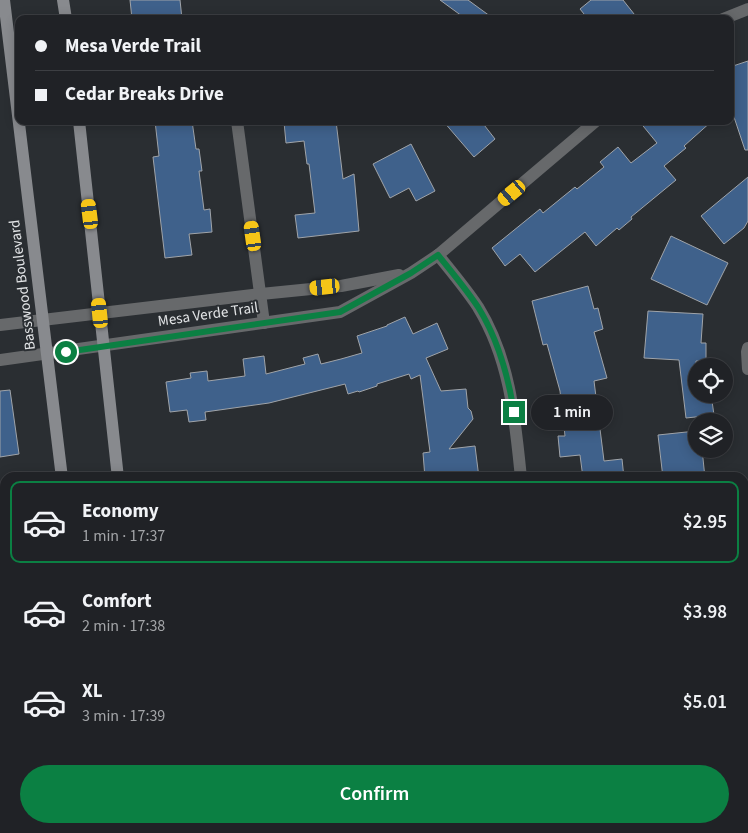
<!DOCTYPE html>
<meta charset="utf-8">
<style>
:root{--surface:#202226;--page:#2d2f32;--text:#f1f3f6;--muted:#a2a4a7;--line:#3d3f43;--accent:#0b8043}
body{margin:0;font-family:"Source Sans 3",sans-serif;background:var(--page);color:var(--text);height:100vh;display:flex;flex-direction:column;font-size:19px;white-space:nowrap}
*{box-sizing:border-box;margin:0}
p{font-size:16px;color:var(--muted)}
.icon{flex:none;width:28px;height:28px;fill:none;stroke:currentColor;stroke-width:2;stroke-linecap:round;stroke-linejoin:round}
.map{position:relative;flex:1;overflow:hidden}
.side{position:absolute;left:0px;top:472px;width:749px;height:361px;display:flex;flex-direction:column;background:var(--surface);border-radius:15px 15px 0 0;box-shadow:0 2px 12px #0003,0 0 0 1px var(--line)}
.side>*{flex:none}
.guide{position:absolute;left:15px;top:15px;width:719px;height:110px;border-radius:10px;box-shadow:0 2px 12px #0003,0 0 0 1px var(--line);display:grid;align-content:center;height:110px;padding:0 20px;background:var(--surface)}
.buttons{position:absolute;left:688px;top:358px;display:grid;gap:10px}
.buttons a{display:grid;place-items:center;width:45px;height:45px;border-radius:50%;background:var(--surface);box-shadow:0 2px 12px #0003,0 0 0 1px var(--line);font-size:25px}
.end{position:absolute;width:22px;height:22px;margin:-11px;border:6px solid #0b8043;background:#fff;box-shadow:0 0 0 2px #fff}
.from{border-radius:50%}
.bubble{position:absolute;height:35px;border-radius:18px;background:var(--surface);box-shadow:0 2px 12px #0003,0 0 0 1px var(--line);font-size:16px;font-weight:600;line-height:35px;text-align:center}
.car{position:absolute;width:15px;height:30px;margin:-15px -8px;border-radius:6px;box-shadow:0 0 4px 1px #0007;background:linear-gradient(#f5c518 24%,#345 0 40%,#f5c518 0 76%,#345 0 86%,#f5c518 0)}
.guide b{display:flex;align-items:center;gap:18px;height:48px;font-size:19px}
.guide b+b{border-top:1px solid var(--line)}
.guide i{width:12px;height:12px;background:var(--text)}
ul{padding:9px 0 0;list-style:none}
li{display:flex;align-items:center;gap:15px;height:82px;margin:0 10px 8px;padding:0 10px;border:2px solid transparent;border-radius:10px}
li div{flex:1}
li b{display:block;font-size:19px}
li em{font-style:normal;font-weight:600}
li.active{border-color:var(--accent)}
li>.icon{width:45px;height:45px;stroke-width:1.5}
.button{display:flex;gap:10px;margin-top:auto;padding:10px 20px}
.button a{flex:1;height:58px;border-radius:30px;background:var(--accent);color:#fff;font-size:20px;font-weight:600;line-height:58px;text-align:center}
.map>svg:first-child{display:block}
</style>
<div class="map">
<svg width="748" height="833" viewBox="0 0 748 833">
<rect width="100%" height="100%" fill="#2a2e32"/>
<g fill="#3f618b" stroke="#a0a4a9">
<polygon points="130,0 180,0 182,19 132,19"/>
<polygon points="440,0 468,0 494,19 466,19"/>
<polygon points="591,0 623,0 638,19 588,19 580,9"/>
<polygon points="748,61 748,150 745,150 733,114 730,115 730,67"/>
<polygon points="155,121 192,121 196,149 199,149 202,171 199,171 204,210 210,209 212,232 189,234 192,255 165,258 153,157 159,156"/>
<polygon points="294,121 336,121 343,179 354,174 359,231 298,238 295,215 315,213 309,164 307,164 304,141 286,143 284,122"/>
<polygon points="443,121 481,121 495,139 474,157"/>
<polygon points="639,121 712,121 684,146 686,148 664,166 676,180 631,217 632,219 619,230 617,228 596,246 585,232 535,272 520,254 505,266 492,248 540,209 543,213 575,187 577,189 604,167 600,162 618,147 631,163 657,143"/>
<polygon points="411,144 435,191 416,201 409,188 390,198 373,164"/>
<polygon points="748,177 748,221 744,228 724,244 701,216"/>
<polygon points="671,236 728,263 707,305 651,279"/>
<polygon points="588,286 594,309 598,308 603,329 594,332 607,378 594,381 604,461 622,459 624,478 583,478 580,455 560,457 558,436 565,436 560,391 547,344 543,345 532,301"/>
<polygon points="648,311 703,314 701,343 706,343 706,361 696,361 696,394 711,394 714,415 686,418 679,360 644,358"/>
<polygon points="405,317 413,334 437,323 448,349 426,358 441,391 466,389 468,408 471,411 473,419 449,449 475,446 479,478 425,478 423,453 430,452 420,375 411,379 409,374 377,384 377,386 359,392 358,391 348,394 345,384 269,403 205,412 206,420 189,422 187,410 170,412 166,382 191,378 190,373 207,371 208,381 245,376 243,359 264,356 266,374 305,364 303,358 318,354 321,364 341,359 362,353 357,336 387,326 387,325"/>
<polygon points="10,390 19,454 0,457 0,391"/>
<polygon points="696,431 696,449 702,449 705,478 663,478 658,435"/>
</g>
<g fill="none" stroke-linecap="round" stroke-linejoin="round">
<g stroke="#67696b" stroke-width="9">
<polyline points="5,513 1,513 5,549"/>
<polyline points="0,686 5,686"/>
<polyline points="0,764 5,812"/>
<polyline points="7,829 7,833"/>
<polyline points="252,829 252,833"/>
<polyline points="311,829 312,833"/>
<polyline points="424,829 425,833"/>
</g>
<g stroke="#67696b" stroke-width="12">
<polyline points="723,19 748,9"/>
<polyline points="237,121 264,323"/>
<path d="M 438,255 C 452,272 466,289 478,307 C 510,359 515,418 521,478"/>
<polyline points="0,325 261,294 341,286 399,275"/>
<polyline points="748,348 747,352 748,369"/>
<polyline points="0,360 340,312 411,273 438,255 596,121"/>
<polyline points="744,659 748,659"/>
</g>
<g stroke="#888a8e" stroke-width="12">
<polyline points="4,0 62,478"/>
<polyline points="63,0 66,19"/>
<polyline points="79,121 118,478"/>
<polyline points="102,829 103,833"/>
<polyline points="165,829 165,833"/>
</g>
</g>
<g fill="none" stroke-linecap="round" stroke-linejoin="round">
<path stroke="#0b8043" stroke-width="6" d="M 66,352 L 340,312 L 411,273 L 438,255 C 452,272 466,289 478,307 C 498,339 508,375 514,412"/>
</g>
<g text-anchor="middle" stroke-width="4" stroke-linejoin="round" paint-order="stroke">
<g font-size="15" fill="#e2e4e6" stroke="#2a2e32">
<text transform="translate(22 285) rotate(-97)" y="5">Basswood Boulevard</text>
<text transform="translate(208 314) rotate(-8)" y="5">Mesa Verde Trail</text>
</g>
</g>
</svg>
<div class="buttons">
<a><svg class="icon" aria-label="locate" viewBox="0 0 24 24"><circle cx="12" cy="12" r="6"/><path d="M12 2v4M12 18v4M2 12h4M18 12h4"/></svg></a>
<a><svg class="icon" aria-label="layers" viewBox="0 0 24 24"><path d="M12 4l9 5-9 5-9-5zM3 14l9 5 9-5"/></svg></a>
</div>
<i class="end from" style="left:66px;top:352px"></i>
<i class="end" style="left:514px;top:412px"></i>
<div class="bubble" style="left:531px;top:395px;width:82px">1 min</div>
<i class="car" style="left:512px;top:193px;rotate:230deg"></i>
<i class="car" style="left:90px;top:214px;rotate:353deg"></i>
<i class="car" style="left:253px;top:236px;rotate:352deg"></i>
<i class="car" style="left:325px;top:287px;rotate:264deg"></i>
<i class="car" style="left:100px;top:313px;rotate:354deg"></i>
<div class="guide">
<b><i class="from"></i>Mesa Verde Trail</b>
<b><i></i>Cedar Breaks Drive</b>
</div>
<section class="side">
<ul>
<li class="active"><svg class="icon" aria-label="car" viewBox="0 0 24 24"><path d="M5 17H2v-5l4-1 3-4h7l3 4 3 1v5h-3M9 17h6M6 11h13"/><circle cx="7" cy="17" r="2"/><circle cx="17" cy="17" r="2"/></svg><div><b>Economy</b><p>1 min · 17:37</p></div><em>$2.95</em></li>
<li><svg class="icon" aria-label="car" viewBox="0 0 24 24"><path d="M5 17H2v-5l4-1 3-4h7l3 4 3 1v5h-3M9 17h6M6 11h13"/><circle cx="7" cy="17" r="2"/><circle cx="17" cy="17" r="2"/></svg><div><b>Comfort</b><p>2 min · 17:38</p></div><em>$3.98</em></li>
<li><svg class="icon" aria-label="car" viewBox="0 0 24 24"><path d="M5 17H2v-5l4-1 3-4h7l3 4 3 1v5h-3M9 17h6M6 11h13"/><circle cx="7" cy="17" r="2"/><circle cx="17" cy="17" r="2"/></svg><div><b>XL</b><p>3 min · 17:39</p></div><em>$5.01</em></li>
</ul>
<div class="button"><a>Confirm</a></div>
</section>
</div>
